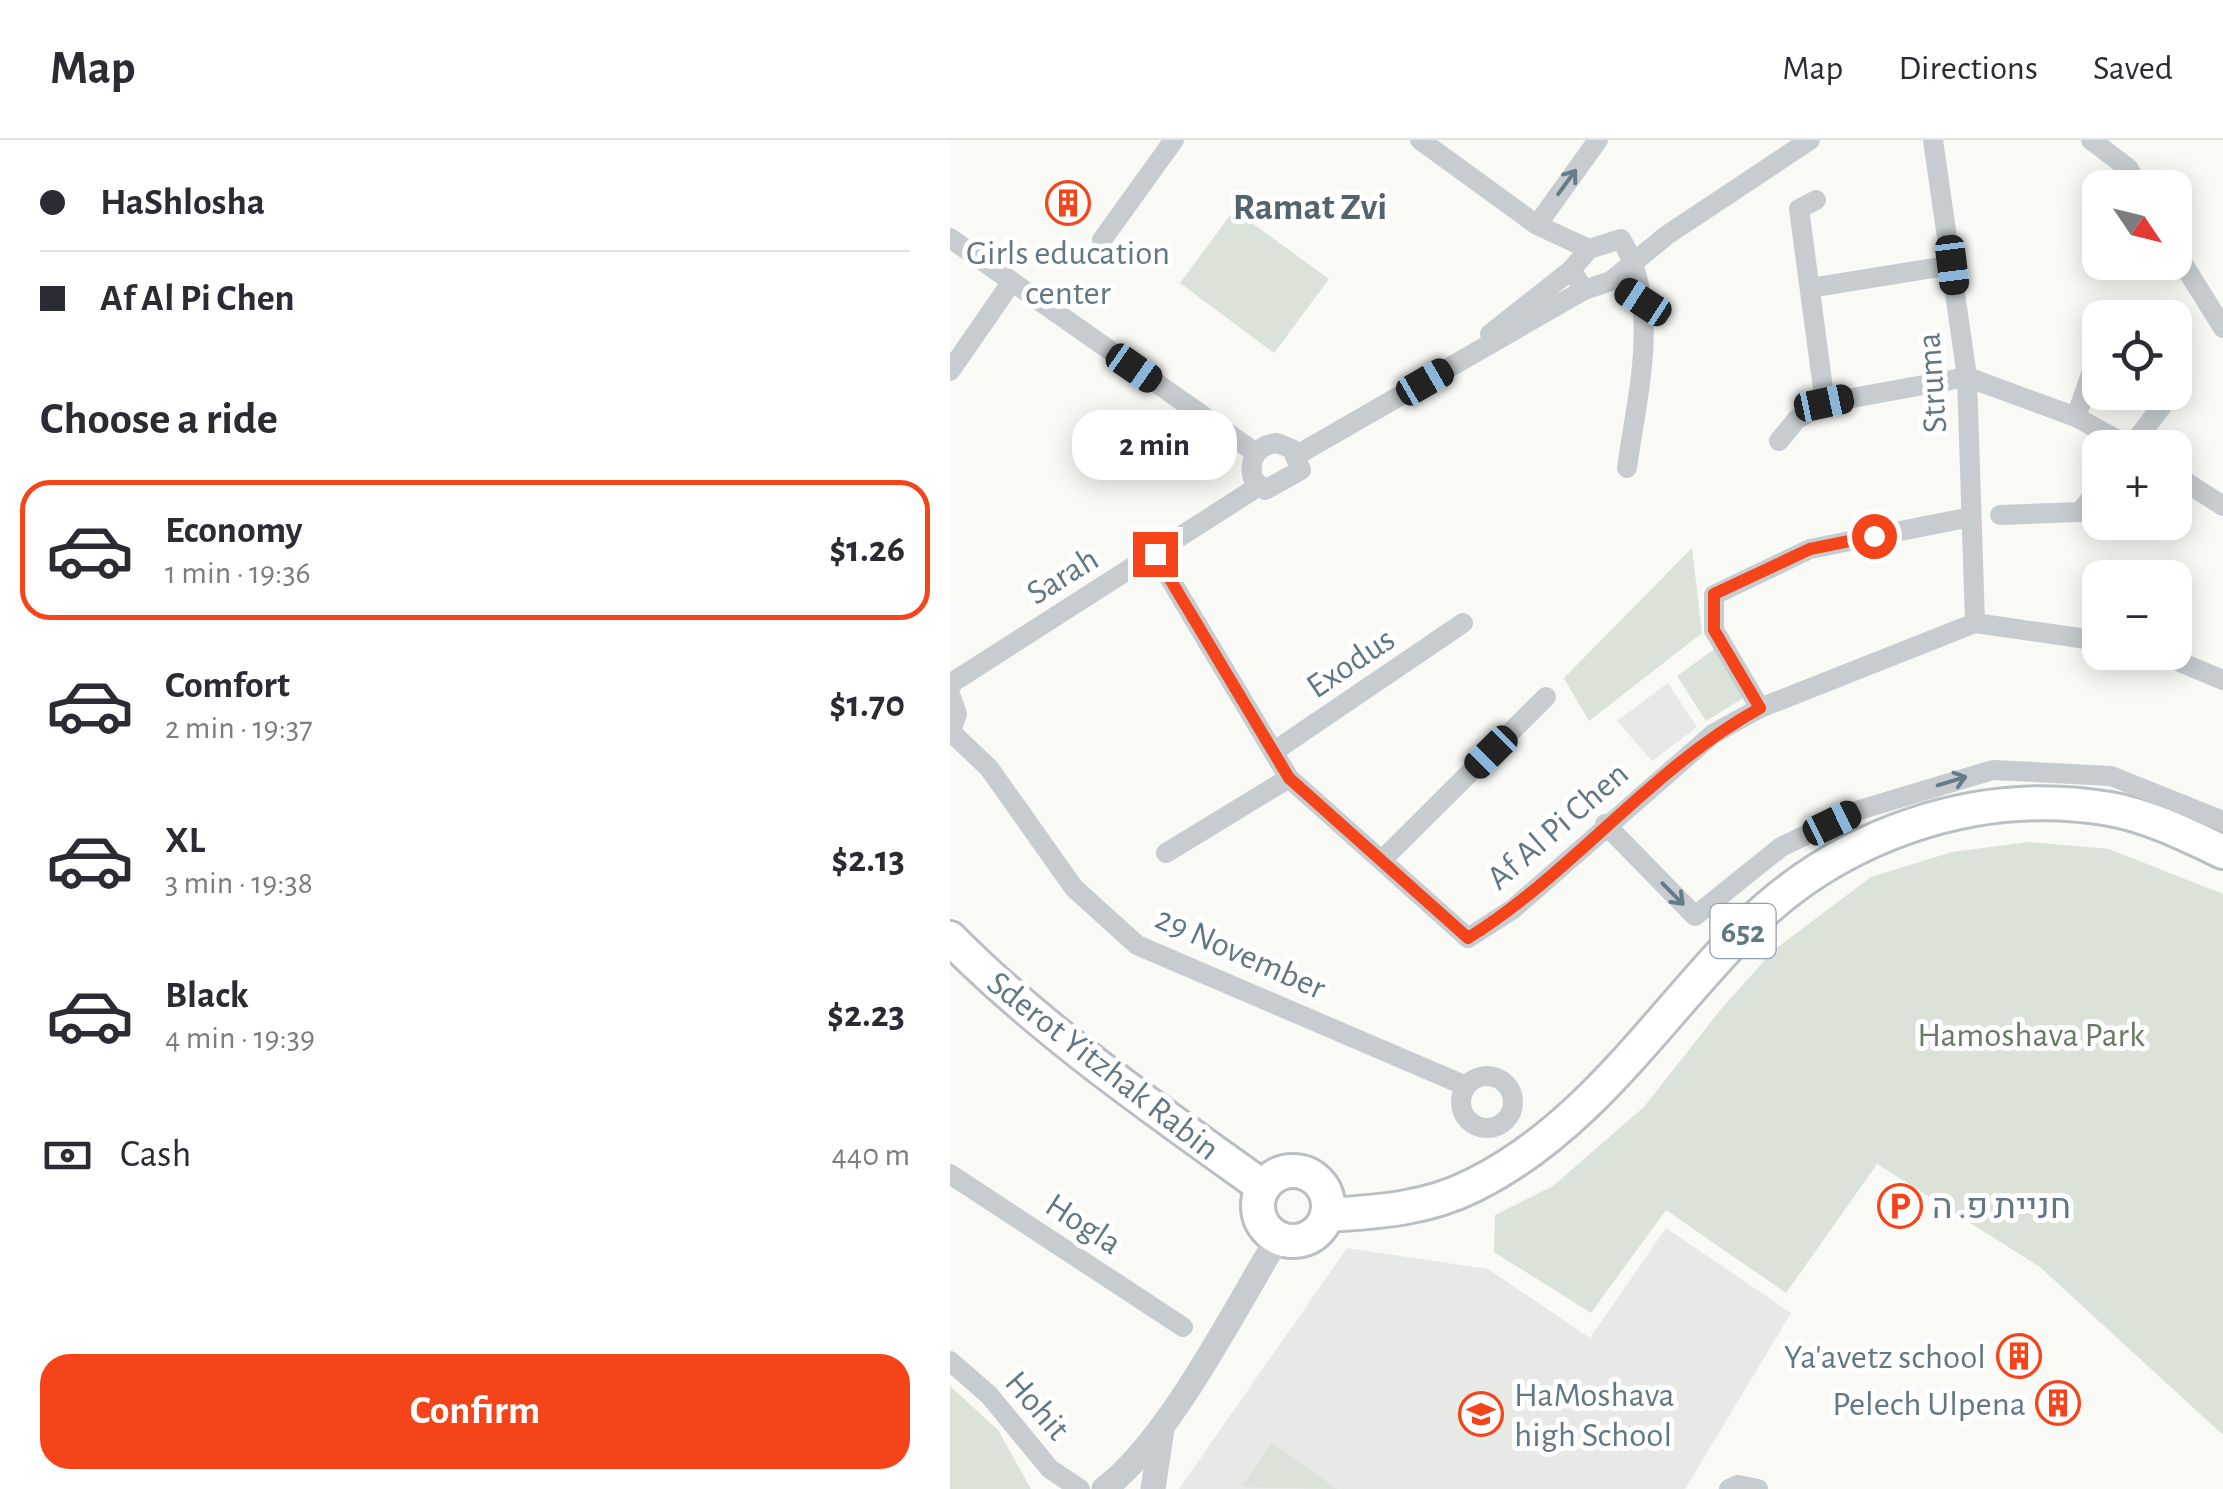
<!DOCTYPE html>
<meta charset="utf-8">
<style>
:root{--surface:#fff;--page:#f2f2f3;--text:#2b2b33;--muted:#7c7c81;--line:#e1e1e2;--accent:#f5431a}
body{margin:0;font-family:"Alegreya Sans",Heebo,sans-serif;background:var(--page);color:var(--text);height:100vh;display:flex;flex-direction:column;font-size:38px;white-space:nowrap}
*{box-sizing:border-box;margin:0}
p{font-size:32px;color:var(--muted)}
.icon{flex:none;width:55px;height:55px;fill:none;stroke:currentColor;stroke-width:2;stroke-linecap:round;stroke-linejoin:round}
.map{position:relative;flex:1;overflow:hidden}
.sheet{display:flex;flex-direction:column;background:var(--surface);width:950px}
.sheet>*{flex:none}
.hud{display:grid;align-content:center;height:220px;padding:0 40px;background:var(--surface)}
.needle{width:65px;rotate:125deg}
.tools{position:absolute;left:1132px;top:30px;display:grid;gap:20px}
.tools a{display:grid;place-items:center;width:110px;height:110px;border-radius:20px;background:var(--surface);box-shadow:0 5px 25px #0003;font-size:50px}
.end{position:absolute;width:45px;height:45px;margin:-22px;border:12px solid #f5431a;background:#fff;box-shadow:0 0 0 5px #fff}
.from{border-radius:50%}
.bubble{position:absolute;height:70px;border-radius:30px;background:var(--surface);box-shadow:0 5px 25px #0003;font-size:32px;font-weight:600;line-height:70px;text-align:center}
.car{position:absolute;width:30px;height:60px;margin:-30px -15px;border-radius:12px;box-shadow:0 0 8px 2px #0007;background:linear-gradient(#222 24%,#8ab4d8 0 40%,#222 0 76%,#8ab4d8 0 86%,#222 0)}
.hud b{display:flex;align-items:center;gap:35px;height:95px;font-size:38px}
.hud b+b{border-top:2px solid var(--line)}
.hud i{width:25px;height:25px;background:var(--text)}
ul{padding:0;list-style:none}
li{display:flex;align-items:center;gap:30px;height:140px;margin:0 20px 15px;padding:0 20px;border:5px solid transparent;border-radius:30px}
li div{flex:1}
li b{display:block;font-size:38px}
li em{font-style:normal;font-weight:600}
li.on{border-color:var(--accent)}
li>.icon{width:90px;height:90px;stroke-width:1.5}
h2{padding:0 40px;font-size:45px;line-height:120px}
.pay{display:flex;align-items:center;gap:25px;height:110px;padding:0 40px;font-size:38px}
.pay p{margin-inline-start:auto}
.button{display:flex;gap:20px;margin-top:auto;padding:20px 40px}
.button a{flex:1;height:115px;border-radius:30px;background:var(--accent);color:#fff;font-size:40px;font-weight:600;line-height:115px;text-align:center}
header{display:flex;align-items:center;gap:60px;box-sizing:border-box;height:140px;padding:0 50px;background:var(--surface);border-bottom:2px solid var(--line)}
header strong{font-size:48px}
nav{display:flex;gap:55px;margin-inline-start:auto;font-size:35px}
main{display:flex;flex:1;min-height:0}
.map>svg:first-child{display:block}
</style>
<header>
<strong>Map</strong>
<nav><a>Map</a><a>Directions</a><a>Saved</a></nav>
</header>
<main>
<section class="sheet">
<div class="hud">
<b><i class="from"></i>HaShlosha</b>
<b><i></i>Af Al Pi Chen</b>
</div>
<h2>Choose a ride</h2>
<ul>
<li class="on"><svg class="icon" aria-label="car" viewBox="0 0 24 24"><path d="M5 17H2v-5l4-1 3-4h7l3 4 3 1v5h-3M9 17h6M6 11h13"/><circle cx="7" cy="17" r="2"/><circle cx="17" cy="17" r="2"/></svg><div><b>Economy</b><p>1 min · 19:36</p></div><em>$1.26</em></li>
<li><svg class="icon" aria-label="car" viewBox="0 0 24 24"><path d="M5 17H2v-5l4-1 3-4h7l3 4 3 1v5h-3M9 17h6M6 11h13"/><circle cx="7" cy="17" r="2"/><circle cx="17" cy="17" r="2"/></svg><div><b>Comfort</b><p>2 min · 19:37</p></div><em>$1.70</em></li>
<li><svg class="icon" aria-label="car" viewBox="0 0 24 24"><path d="M5 17H2v-5l4-1 3-4h7l3 4 3 1v5h-3M9 17h6M6 11h13"/><circle cx="7" cy="17" r="2"/><circle cx="17" cy="17" r="2"/></svg><div><b>XL</b><p>3 min · 19:38</p></div><em>$2.13</em></li>
<li><svg class="icon" aria-label="car" viewBox="0 0 24 24"><path d="M5 17H2v-5l4-1 3-4h7l3 4 3 1v5h-3M9 17h6M6 11h13"/><circle cx="7" cy="17" r="2"/><circle cx="17" cy="17" r="2"/></svg><div><b>Black</b><p>4 min · 19:39</p></div><em>$2.23</em></li>
</ul>
<div class="pay"><svg class="icon" aria-label="cash" viewBox="0 0 24 24"><path d="M3 7h18v10H3z"/><circle cx="12" cy="12" r="2"/></svg>Cash<p>440 m</p></div>
<div class="button"><a>Confirm</a></div>
</section>
<div class="map">
<svg width="1273" height="1349" viewBox="0 0 1273 1349">
<rect width="100%" height="100%" fill="#f9f9f6"/>
<g fill="#e7e9e7">
<polygon points="718,543 747,587 702,621 667,581"/>
<polygon points="716,1088 841,1173 735,1349 229,1349 397,1108 538,1129 640,1198"/>
</g>
<g fill="#dbe2d7">
<polygon points="284,70 379,139 324,213 230,143"/>
<polygon points="742,408 752,493 639,581 614,538"/>
<polygon points="766,508 795,557 756,581 727,536"/>
<polygon points="1078,702 1159,709 1273,754 1273,1295 1090,1127 927,1024 836,1153 716,1070 641,1173 544,1112 545,1075 603,1046 694,967 771,869 824,810 921,737 1002,712"/>
<polygon points="0,1246 48,1290 81,1349 0,1349"/>
<polygon points="322,1303 387,1349 291,1347"/>
</g>
<g fill="none" stroke-linecap="round" stroke-linejoin="round">
<g stroke="#b9bfc2" stroke-width="38">
<g id="primary">
<path d="M 0,798 C 93,892 206,970 313,1047"/>
<circle cx="343" cy="1066" r="35"/>
<path d="M 377,1075 C 428,1072 477,1069 524,1045 C 637,989 707,879 793,791 C 887,695 1026,646 1160,669 C 1199,676 1237,695 1273,712"/>
</g>
</g>
<g stroke="#c6cccf" stroke-width="20">
<polyline points="470,0 587,85 639,109"/>
<polyline points="983,0 1017,237 1025,483"/>
<polyline points="1141,0 1178,28 1190,48"/>
<polyline points="866,60 849,69 875,263"/>
<polyline points="587,85 648,0"/>
<polyline points="0,98 306,313"/>
<polyline points="152,100 224,0"/>
<polyline points="1225,111 1273,188"/>
<polyline points="860,148 1002,125"/>
<path d="M 634,150 L 621,130 L 639,109 L 671,99 C 712,167 687,254 677,328"/>
<polyline points="540,194 621,130"/>
<polyline points="0,231 61,143"/>
<polyline points="1126,277 1150,208"/>
<polyline points="829,301 847,279 875,263 1017,237 1126,277 1182,308"/>
<path d="M 327,303 L 342,309 L 351,330 L 315,350 L 303,339 C 298,320 307,305 327,303 Z"/>
<polyline points="1180,308 1218,258"/>
<polyline points="347,315 634,150 661,141 717,95 860,0"/>
<polyline points="1225,335 1273,366"/>
<polyline points="1050,375 1130,372 1150,347"/>
<polyline points="205,414 339,638 518,798 563,769 763,594 810,568 1025,483 1150,501"/>
<polyline points="1206,512 1273,540"/>
<polyline points="0,544 309,346"/>
<polyline points="0,554 7,574 0,594"/>
<polyline points="810,568 764,490 764,455 860,409 1021,377"/>
<polyline points="2,593 39,628 124,748 187,805 516,946"/>
<polyline points="323,612 513,483"/>
<polyline points="655,684 745,776 831,707 906,671 1043,630 1161,636 1273,681"/>
<polyline points="216,713 339,638"/>
<polyline points="432,720 596,557"/>
<circle cx="537" cy="962" r="26"/>
<polyline points="0,1034 233,1187"/>
<polyline points="0,1221 39,1255 100,1329 130,1349"/>
<polyline points="779,1349 788,1345 808,1349"/>
</g>
<g stroke="#c6cccf" stroke-width="25">
<path d="M 154,1349 C 219,1300 284,1170 328,1098"/>
<polyline points="203,1349 212,1289"/>
</g>
<use href="#primary" stroke="#fff" stroke-width="32"/>
</g>
<defs><path id="oneway-shaft" d="M-6 0H5M1.5-3L5.5 0L1.5 3" fill="none" stroke-width="1.6" stroke-linecap="round" stroke-linejoin="round" transform="scale(2.5)"/></defs>
<g stroke="#667b88">
<use href="#oneway-shaft" transform="translate(617 42) rotate(-54)"/>
<use href="#oneway-shaft" transform="translate(1002 641) rotate(-17)"/>
<use href="#oneway-shaft" transform="translate(723 754) rotate(45)"/>
</g>
<g fill="none" stroke-linecap="round" stroke-linejoin="round">
<path stroke="#f5431a" stroke-width="12" d="M 205,414 L 339,638 L 518,798 C 624,732 700,629 810,568 L 764,490 L 764,454 L 860,409 L 924,396"/>
</g>
<defs>
<g id="building-ring" transform="scale(2.25)"><circle r="9.5" fill="#fff" stroke="#f5431a" stroke-width="1.5"/><path d="M-4-6H4V6H1V3H-1V6H-4ZM-2.5-4.3h1.7v1.8h-1.7ZM.8-4.3h1.7v1.8H.8ZM-2.5-1h1.7V.8h-1.7ZM.8-1h1.7V.8H.8Z" fill="#f5431a"/></g>
<g id="parking-ring" transform="scale(2.25)"><circle r="9.5" fill="#fff" stroke="#f5431a" stroke-width="1.5"/><path d="M-3.5-5.5H1a3.5 3.5 0 0 1 0 7H-1V5.5H-3.5ZM-1-3.4V-.6H.8a1.4 1.4 0 0 0 0-2.8Z" fill="#f5431a"/></g>
<g id="school-ring" transform="scale(2.25)"><circle r="9.5" fill="#fff" stroke="#f5431a" stroke-width="1.5"/><path d="M0-5L7-2L0 1L-7-2ZM-4 1L0 2.5L4 1V4Q0 6-4 4Z" fill="#f5431a"/></g>
</defs>
<g fill-rule="evenodd">
<use href="#building-ring" x="118" y="63"/>
<use href="#parking-ring" x="950" y="1066"/>
<use href="#building-ring" x="1069" y="1216"/>
<use href="#building-ring" x="1108" y="1263"/>
<use href="#school-ring" x="531" y="1274"/>
</g>
<g text-anchor="middle" stroke-width="10" stroke-linejoin="round" paint-order="stroke">
<rect fill="#fff" stroke="#90a0a9" stroke-width="2.5" x="760.5" y="764" width="65" height="54" rx="8"/>
<g font-size="32" font-weight="bold" fill="#617784">
<text x="793" y="802">652</text>
</g>
<g font-size="35" fill="#617784" stroke="#fff" text-anchor="start">
<text x="118" y="124" text-anchor="middle">Girls education<tspan x="118" dy="40">center</tspan></text>
<text x="982" y="1078">חניית פ. ה</text>
<text x="1036" y="1228" text-anchor="end">Ya'avetz school</text>
<text x="564" y="1266">HaMoshava<tspan x="564" dy="40">high School</tspan></text>
<text x="1076" y="1275" text-anchor="end">Pelech Ulpena</text>
</g>
<g font-size="35" fill="#617784" stroke="#fff">
<text transform="translate(981 243) rotate(-94)" y="12">Struma</text>
<text transform="translate(112 435) rotate(-32)" y="12">Sarah</text>
<text transform="translate(400 522) rotate(-34)" y="12">Exodus</text>
<text transform="translate(607 685) rotate(-41)" y="12">Af Al Pi Chen</text>
<text transform="translate(291 812) rotate(24)" y="12">29 November</text>
<text transform="translate(154 925) rotate(38)" y="12">Sderot Yitzhak Rabin</text>
<text transform="translate(134 1083) rotate(33)" y="12">Hogla</text>
<text transform="translate(88 1265) rotate(49)" y="12">Hohit</text>
</g>
<g font-size="35" fill="#677b61" stroke="#fff">
<text x="1081" y="906">Hamoshava Park</text>
</g>
<g font-size="38" font-weight="bold" fill="#54646f" stroke="#fff">
<text x="360" y="79">Ramat Zvi</text>
</g>
</g>
</svg>
<div class="tools">
<a><svg class="needle" viewBox="-14 -14 28 28"><path d="M0-13l5 13h-10z" fill="#e53935"/><path d="M0 13l5-13h-10z" fill="#7c7c81"/></svg></a>
<a><svg class="icon" aria-label="locate" viewBox="0 0 24 24"><circle cx="12" cy="12" r="6"/><path d="M12 2v4M12 18v4M2 12h4M18 12h4"/></svg></a>
<a>+</a>
<a>−</a>
</div>
<i class="end from" style="left:924px;top:396px"></i>
<i class="end" style="left:205px;top:414px"></i>
<div class="bubble" style="left:122px;top:270px;width:165px">2 min</div>
<i class="car" style="left:1002px;top:125px;rotate:173deg"></i>
<i class="car" style="left:693px;top:162px;rotate:303deg"></i>
<i class="car" style="left:184px;top:228px;rotate:125deg"></i>
<i class="car" style="left:475px;top:242px;rotate:60deg"></i>
<i class="car" style="left:874px;top:263px;rotate:78deg"></i>
<i class="car" style="left:541px;top:612px;rotate:225deg"></i>
<i class="car" style="left:882px;top:683px;rotate:64deg"></i>
</div>
</main>
